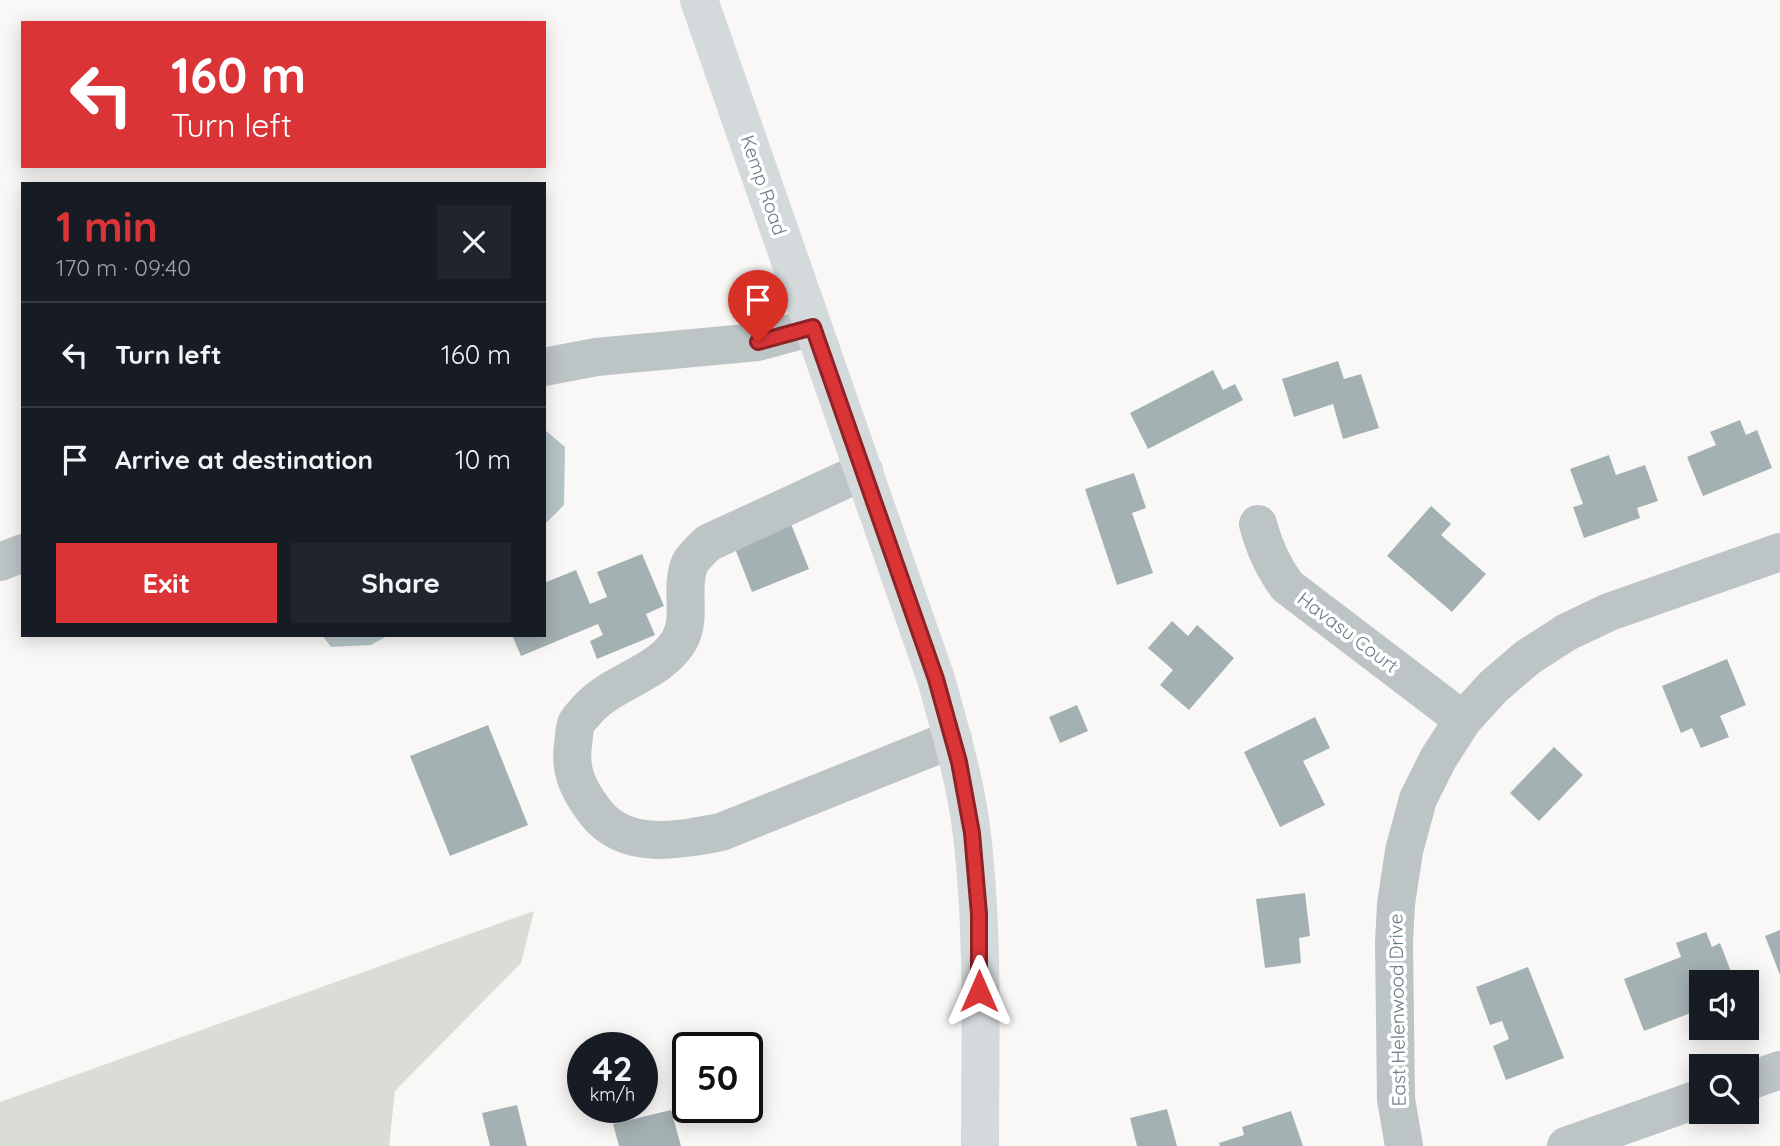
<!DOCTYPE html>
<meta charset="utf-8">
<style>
body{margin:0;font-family:Quicksand,sans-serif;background:#20242c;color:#f1f3f6;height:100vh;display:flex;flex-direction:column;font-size:26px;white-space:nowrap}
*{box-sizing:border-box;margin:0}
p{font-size:23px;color:#9ea1a6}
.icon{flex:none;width:38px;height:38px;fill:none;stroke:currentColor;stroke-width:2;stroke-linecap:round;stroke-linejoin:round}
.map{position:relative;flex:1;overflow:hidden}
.details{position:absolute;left:21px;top:182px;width:525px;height:455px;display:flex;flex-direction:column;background:#171b24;border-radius:0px;box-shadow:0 4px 18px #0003}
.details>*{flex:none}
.guide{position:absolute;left:21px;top:21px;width:525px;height:147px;border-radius:0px;box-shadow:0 4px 18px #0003;background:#da3437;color:#fff;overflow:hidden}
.buttons{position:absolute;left:1689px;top:970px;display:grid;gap:14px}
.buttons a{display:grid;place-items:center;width:70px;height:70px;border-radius:0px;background:#171b24;box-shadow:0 4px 18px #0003;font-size:35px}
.speed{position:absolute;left:567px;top:1032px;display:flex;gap:14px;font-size:35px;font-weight:700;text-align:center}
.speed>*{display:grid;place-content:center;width:91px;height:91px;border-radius:50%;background:#171b24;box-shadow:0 4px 18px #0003;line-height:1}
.speed small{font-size:18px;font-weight:400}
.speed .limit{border:4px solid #111;border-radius:10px;background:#fff;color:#111}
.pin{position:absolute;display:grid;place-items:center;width:60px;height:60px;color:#fff;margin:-72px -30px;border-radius:50% 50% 50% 0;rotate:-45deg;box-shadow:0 0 7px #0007}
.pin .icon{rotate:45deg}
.me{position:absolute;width:77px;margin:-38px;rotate:0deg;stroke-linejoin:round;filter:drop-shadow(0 0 5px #0008)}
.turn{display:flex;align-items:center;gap:24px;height:147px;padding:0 35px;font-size:32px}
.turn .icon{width:91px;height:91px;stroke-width:2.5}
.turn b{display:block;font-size:49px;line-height:60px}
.round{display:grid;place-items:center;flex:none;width:74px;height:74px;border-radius:0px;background:#20242c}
.head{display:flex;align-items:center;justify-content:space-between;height:119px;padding:0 35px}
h1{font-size:42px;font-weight:800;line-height:52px;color:#da3437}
.action{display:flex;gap:14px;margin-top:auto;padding:14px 35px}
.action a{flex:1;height:80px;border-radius:0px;background:#da3437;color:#fff;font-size:28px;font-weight:800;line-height:80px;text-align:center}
.action a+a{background:#20242c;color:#f1f3f6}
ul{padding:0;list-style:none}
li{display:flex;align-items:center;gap:21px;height:105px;padding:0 35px;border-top:2px solid #363941}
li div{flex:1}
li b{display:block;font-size:26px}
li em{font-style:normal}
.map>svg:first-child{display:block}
</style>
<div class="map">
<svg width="1780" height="1146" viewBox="0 0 1780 1146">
<rect width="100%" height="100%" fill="#f9f8f6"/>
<path fill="#daddd6" d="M534,911L521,963L395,1091L389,1146H0V1102Z"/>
<g fill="#b5c5c6">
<path d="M544,429L565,447L564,505L544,525Z"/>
<path d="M322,635H389L371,645L331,647Z"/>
</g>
<g fill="#a4b1b3">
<path d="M1338,361L1344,379L1361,374L1379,428L1343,439L1333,404L1294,417L1282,379Z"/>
<path d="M1213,370L1223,390L1235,384L1243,400L1148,449L1130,413Z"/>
<path d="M1740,420L1746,435L1757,430L1772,468L1703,496L1687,457L1716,445L1710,432Z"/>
<path d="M1609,455L1616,475L1645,465L1658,501L1637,508L1640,518L1584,538L1573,507L1583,504L1570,469Z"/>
<path d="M1134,473L1146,508L1132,513L1153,573L1117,585L1085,489Z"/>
<path d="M1431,506L1451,524L1441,535L1486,574L1452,612L1387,556Z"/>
<path d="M791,524L809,569L752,592L734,546Z"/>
<path d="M642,554L664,606L646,614L655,635L597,659L590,641L603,635L598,624L521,656L512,635H544V583L576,570L590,604L607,597L597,572Z"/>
<path d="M1172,621L1188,636L1197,625L1234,658L1189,710L1160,685L1173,670L1148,648Z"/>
<path d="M1727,659L1746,705L1720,716L1729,737L1701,748L1692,728L1681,733L1662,686Z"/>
<path d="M1077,705L1088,731L1060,743L1049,717Z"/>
<path d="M1315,717L1330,748L1303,761L1325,805L1280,827L1244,752Z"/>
<path d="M488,725L528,825L450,856L410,756Z"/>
<path d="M1554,747L1583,775L1539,821L1510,793Z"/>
<path d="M1305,893L1310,936L1299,938L1301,963L1265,968L1256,899Z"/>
<path d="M1780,930V975L1765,936Z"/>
<path d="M1706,932L1712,947L1720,943L1735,982H1701V1009L1644,1031L1624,979L1681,957L1676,943Z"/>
<path d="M1528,967L1564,1058L1506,1080L1493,1046L1509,1039L1502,1021L1490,1025L1476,987Z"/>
<path d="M517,1105L527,1146H490L482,1113Z"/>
<path d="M1167,1109L1177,1146H1137L1130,1118Z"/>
<path d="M671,1110L681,1146H619L613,1124Z"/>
<path d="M1291,1111L1303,1146H1220L1219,1143L1244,1135L1242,1127Z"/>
</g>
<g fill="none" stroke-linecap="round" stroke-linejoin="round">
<g stroke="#bdc4c6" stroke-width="38">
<path d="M544,367L596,357L758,342L813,327"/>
<path d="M864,471L708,543C702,549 694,556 690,563C679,588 693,617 679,641C659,674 612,681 586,711C583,715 578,719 576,724C574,730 574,739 573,745C569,773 580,792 596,813C626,851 679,840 721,832L953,739"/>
<path d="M1258,524C1264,547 1273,567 1287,586L1463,720"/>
<path d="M0,562L23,553"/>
<path d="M1746,1082L1780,1070"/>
<path d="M1404,1146L1396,1099L1394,943L1396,904L1404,851L1418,799L1438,759L1463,720L1493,687L1528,657L1567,632L1609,612L1780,552"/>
<path d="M1566,1146L1701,1098"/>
</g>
<path stroke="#d4d9dc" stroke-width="38" d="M699,0L936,679C950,730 966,782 972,835C984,938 980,1043 980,1146"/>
</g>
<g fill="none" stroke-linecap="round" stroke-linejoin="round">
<g stroke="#8e2224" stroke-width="18">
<path id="route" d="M758,342L813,327L936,679L959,762L972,833L979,914V991"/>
</g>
<use href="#route" stroke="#da3437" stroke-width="12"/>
</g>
<g text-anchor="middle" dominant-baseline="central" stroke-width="7" stroke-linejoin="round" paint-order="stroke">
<g font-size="19" fill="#657a80" stroke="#fff">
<text transform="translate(764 185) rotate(71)">Kemp Road</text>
<text transform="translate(1348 632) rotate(37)">Havasu Court</text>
<text transform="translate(1397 1010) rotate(-91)">East Helenwood Drive</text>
</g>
</g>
</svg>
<div class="buttons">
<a><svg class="icon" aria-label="sound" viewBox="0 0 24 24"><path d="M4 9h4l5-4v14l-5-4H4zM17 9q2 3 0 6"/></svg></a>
<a><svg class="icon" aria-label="search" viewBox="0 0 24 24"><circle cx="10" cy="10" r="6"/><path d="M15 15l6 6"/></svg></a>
</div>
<div class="speed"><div>42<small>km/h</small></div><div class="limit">50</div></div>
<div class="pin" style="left:758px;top:342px;background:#d93025"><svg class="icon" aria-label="arrive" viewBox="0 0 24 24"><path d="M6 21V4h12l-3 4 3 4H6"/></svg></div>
<svg class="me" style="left:979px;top:991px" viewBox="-20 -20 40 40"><path d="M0-17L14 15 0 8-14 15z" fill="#da3437" stroke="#fff" stroke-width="4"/></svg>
<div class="guide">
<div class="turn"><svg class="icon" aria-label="left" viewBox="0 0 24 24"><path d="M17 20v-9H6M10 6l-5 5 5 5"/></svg><div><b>160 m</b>Turn left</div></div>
</div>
<section class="details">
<div class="head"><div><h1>1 min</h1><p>170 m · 09:40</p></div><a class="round"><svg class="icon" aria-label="close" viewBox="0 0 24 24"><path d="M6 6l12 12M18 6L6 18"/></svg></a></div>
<ul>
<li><svg class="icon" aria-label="left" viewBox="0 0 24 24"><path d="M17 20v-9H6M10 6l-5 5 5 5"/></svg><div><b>Turn left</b></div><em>160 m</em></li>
<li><svg class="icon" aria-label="arrive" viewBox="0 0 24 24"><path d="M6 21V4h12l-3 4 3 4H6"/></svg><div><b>Arrive at destination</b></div><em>10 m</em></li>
</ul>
<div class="action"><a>Exit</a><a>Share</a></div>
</section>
</div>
